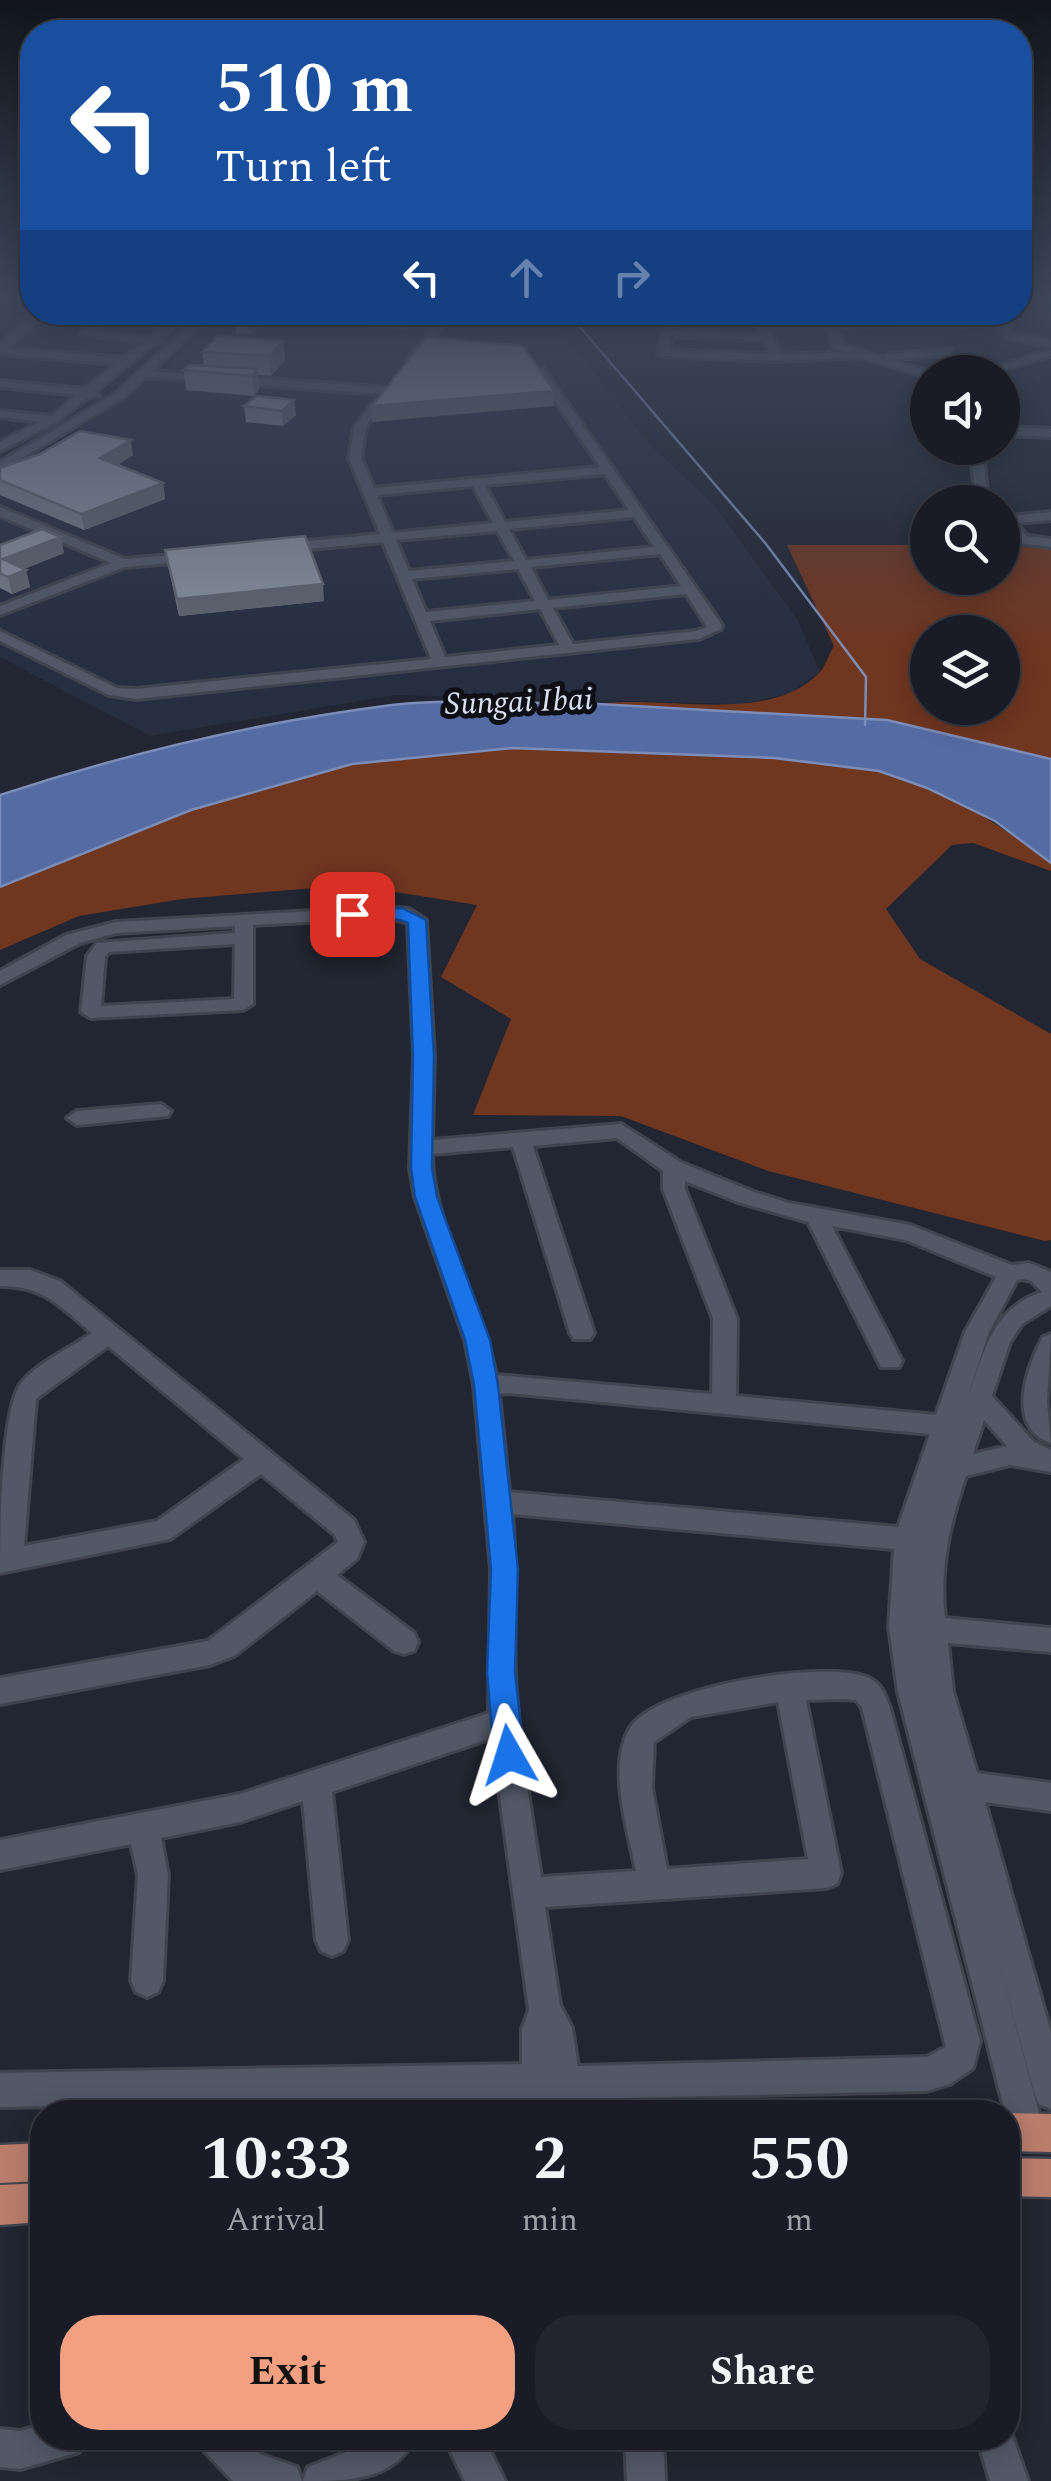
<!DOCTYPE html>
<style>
body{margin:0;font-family:Spectral,serif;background:#22252e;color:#f1f3f6;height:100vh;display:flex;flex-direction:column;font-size:38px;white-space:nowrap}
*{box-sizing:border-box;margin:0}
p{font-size:32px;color:#9fa1a7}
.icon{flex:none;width:55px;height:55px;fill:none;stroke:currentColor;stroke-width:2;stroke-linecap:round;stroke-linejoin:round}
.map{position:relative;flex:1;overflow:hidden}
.sheet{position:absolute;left:30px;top:2100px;width:990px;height:350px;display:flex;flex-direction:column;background:#191c26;border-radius:40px;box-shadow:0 5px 25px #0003,0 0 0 2px #373a43}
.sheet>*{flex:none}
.guide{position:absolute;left:20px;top:20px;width:1012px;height:305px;border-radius:40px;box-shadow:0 5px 25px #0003,0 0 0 2px #373a43;background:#1a4fa0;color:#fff;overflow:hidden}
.controls{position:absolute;left:910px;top:355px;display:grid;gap:20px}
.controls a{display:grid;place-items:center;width:110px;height:110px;border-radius:50%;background:#191c26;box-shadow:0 5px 25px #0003,0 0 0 2px #373a43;font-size:50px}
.pin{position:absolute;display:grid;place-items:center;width:85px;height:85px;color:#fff;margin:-42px;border-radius:20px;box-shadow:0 5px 15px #0006}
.me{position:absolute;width:110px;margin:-55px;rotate:354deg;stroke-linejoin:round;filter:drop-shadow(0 0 8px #0008)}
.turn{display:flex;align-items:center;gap:35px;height:210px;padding:0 30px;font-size:45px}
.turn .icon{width:130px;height:130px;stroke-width:2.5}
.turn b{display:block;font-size:70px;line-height:85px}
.lanes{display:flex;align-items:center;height:95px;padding:0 30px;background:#0003;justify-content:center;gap:50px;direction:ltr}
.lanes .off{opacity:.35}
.eta{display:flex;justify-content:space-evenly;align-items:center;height:170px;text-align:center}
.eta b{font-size:60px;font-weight:700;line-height:70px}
.cta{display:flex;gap:20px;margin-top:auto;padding:20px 30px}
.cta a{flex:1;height:115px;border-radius:40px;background:#f2a081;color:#111;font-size:40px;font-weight:700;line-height:115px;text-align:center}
.cta a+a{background:#22252e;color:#f1f3f6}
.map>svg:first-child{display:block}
</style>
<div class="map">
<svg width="1051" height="2481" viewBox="0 0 1051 2481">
<rect width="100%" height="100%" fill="#212632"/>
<path fill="#272e3f" d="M221,313H548L649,444L715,506L798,621L820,672L789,694L739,704L396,695L150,736L0,657V476L66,439L164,370Z"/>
<g fill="#6f3620" fill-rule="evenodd">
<path d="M787,545H927L928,578H1002L1003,545L1051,546V759L887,720L598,704C663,694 768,726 819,673C825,667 829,654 834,646ZM928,632H1002V708H928Z"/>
<path d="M512,748C630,751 762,747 877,771C942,784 999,825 1051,863V871L973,843L952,845L886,909L920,959L1051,1034V1240L1045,1241L768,1171L621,1116L473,1115L511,1019L441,977L477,905L351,885L182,899L79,916L0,950V887L191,810L352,764Z"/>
</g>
<path fill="#556ba4" stroke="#7c8db7" stroke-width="2.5" d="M598,704L887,720L1051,759V863L995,821L927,788L879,771L774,758L512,748L352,764L191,810L0,887V795C128,753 258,722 392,705C454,698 535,704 598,704Z"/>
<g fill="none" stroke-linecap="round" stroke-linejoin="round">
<path stroke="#7c8db7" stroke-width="2.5" d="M572,312L580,327L766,544L866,677L865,725"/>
<g stroke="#40444e" stroke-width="6">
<g id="minor">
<path d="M1027,300H1037L1035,308L1020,311V305H1026Z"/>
<path d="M35,312H47L8,348L123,358L143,343L79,334L99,312H110L92,332L150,337L181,312H193L162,338L164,343L155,344L96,391L99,396L89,397L57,422L0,451V442L40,422L0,417V411L51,416L77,395L0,387V381L84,389L116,364L0,354V344Z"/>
<path d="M204,312H215L152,371L393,388L366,427L361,458L374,488L600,467L534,370L543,368L722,625L721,629L699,639L136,699L109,695L0,641V631L117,688L136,689L431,659L383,542L278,552L271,548L278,544L380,534L349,458L354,427L380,394L146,377L123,398L0,471V462L115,394ZM605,474L629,510L505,522L485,485ZM473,486L493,523L393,533L377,495ZM634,517L654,547L526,560L509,529ZM497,531L514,561L409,571L396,540ZM660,554L681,586L548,600L531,567ZM518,569L535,601L426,612L412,579ZM686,594L707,627L696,631L573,644L553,608ZM540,609L559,645L445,657L430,621Z"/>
<path d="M247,312H294L434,324L444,312H455L411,363L406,360L430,330Z"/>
<path d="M987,312H998L1014,334L1051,341V347L1006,338L997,325L838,329L844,345L884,358L889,354L953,349L949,354L891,360L931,372H928V378L860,357L777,361L663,356L658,353L663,333L668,330L761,335L760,328L770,324L992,319ZM827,329L835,349L845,352L781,355L770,331ZM672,336L764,341L770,354L669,350Z"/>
<path d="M629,314L747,317L752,320L747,323L625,319Z"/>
<path d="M1050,350L1051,356L995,372L983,371Z"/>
<path d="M1002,427L1051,429V437L1002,435Z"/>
<path d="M970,448H982L987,490L998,502H985L975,491Z"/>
<path d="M0,507L125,559L196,553L203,557L196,561L125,567L0,615V606L111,563L0,516Z"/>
<path d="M1002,510L1010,516L1051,512V520L1016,523L1027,536L1051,539V547L1018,543L1002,523Z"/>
<path d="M387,907L409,909L426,920L434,1056L432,1140L621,1124L682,1163L754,1192L789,1203L910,1225L1012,1265L1029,1263L1051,1272V1306L1022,1324L1010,1342L992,1396L1034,1442L1051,1450V1472L1010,1465L966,1476C950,1523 939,1568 945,1618L1051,1628V1652L948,1643L953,1691L977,1773L1051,1783V1811L985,1802L1051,2033V2109L1039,2104L1034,2092L997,1956L1044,2132L1039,2144L1027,2149L1015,2144L1010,2132L898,1692L889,1627L894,1549L512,1514C517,1569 513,1622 515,1677C519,1744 531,1810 541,1877L636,1871C628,1829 607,1767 630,1728C655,1686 828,1659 869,1678C882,1684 885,1695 890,1708L980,2041L973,2068L950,2084L927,2091L582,2099L584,2112H523V2098L0,2107V2073L522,2064V2029L529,2010L492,1738L332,1792L348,1940L343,1951L332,1956L321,1951L316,1940L303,1801L240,1822L161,1838L168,1875L163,1981L158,1992L147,1997L136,1992L131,1981L138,1875L131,1844L0,1870V1840L240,1794L489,1713L491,1569L474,1385L465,1340L415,1197L410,1168L414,1056L408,923L387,917L253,925V1004L243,1010L91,1018L81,1012L87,956L97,943L235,933V926L116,933L80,943L0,985V971L66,935L116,922ZM235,944L234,999L101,1006L105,957L109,952ZM617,1138L663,1171V1189L713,1319L712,1394L496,1375C482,1307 431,1219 432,1154L513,1147L570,1333L574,1339H590L594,1333L533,1146ZM685,1181L738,1202L808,1222L881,1367H899L902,1361L832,1226L906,1240L996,1277L965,1332L936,1415L736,1396L737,1319L685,1189ZM1023,1279L1031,1281L1042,1292C991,1308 984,1355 967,1398L989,1332L1017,1280ZM509,1393L930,1434L898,1527L509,1492L499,1394ZM984,1420L1007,1446L973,1454ZM846,1699L856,1700L862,1708L946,2047L927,2057L578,2066L572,2028L560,2005L545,1907L826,1888L837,1884L841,1873L806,1700ZM778,1702L808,1859L667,1869L652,1788L654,1742L691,1717Z"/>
<path d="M161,1104L171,1111L168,1116L77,1125L67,1118L77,1111Z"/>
<path d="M0,1270H30L60,1281L354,1520L364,1542L357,1559L337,1575L414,1633L418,1642L414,1651L404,1654L394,1651L317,1591L234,1656L210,1665L0,1704V1678L208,1641L338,1542L335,1535L261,1474L170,1539L0,1573C0,1536 1,1406 22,1382C39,1362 70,1348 92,1333C59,1306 45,1286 0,1286ZM108,1346L244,1459L157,1521L24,1546L36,1399Z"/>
<path d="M1051,1334L1047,1402L1051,1443C1005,1428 1027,1367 1043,1337Z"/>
<path d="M1008,2424L1028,2481H990L977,2438H1008Z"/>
<path d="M42,2425V2438H84L79,2452L20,2469L0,2467V2429L20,2431Z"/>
<path d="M200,2438H245L260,2454L297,2467L302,2481H233L205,2452Z"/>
<path d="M366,2438H415C394,2481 348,2481 303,2481L308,2467L347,2452Z"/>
<path d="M444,2438H484L505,2481H465Z"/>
<path d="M625,2438H663L665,2481H627Z"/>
</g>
</g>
<g stroke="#40444e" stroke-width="5">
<g id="major">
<path d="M1008,2113L1051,2114V2152L1008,2151Z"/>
<path d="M42,2143V2181L0,2183V2145Z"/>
<path d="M1008,2158L1051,2159V2197L1008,2196Z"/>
<path d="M42,2183V2222L0,2225V2185Z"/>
</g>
</g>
<use href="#minor" fill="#525866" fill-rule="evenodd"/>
<use href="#major" fill="#b97d6b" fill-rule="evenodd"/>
</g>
<g fill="#757b87">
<path d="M241,312H268V318L251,334L236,333L234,319Z"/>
<path d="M283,341L285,360L271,376L258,375L259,389L254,396L186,390L184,370L204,366L202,352Z"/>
<path d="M257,396L296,415L283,426L246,422L244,406Z"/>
<path d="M133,455L117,465L163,483L165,499L84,530L0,495V468Z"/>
<path d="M0,545L64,553L24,569L26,570L30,587L12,594L0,588Z"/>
<path d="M165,550L324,601L179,616Z"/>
</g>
<g fill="#5f646e">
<path d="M257,312H268V318L251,334L250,320Z"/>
<path d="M283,341L285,360L271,376L269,356Z"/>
<path d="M257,369L259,389L254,396L252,376Z"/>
<path d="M554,391V406L372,422V406Z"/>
<path d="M294,400L296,415L283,426L282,411Z"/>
<path d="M131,440L133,455L103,474L100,458Z"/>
<path d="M163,483L165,499L84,530L81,514Z"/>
<path d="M61,537L64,553L6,576L3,559Z"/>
<path d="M26,570L30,587L12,594L8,577Z"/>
<path d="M323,584L324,601L179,616L177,599Z"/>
</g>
<g fill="#888f9d" stroke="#5f646e" stroke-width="2.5">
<path d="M241,312H257L250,320L234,319Z"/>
<path d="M217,336L283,341L269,356L202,352Z"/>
<path d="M427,337L523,346L554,391L372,406Z"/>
<path d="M189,365L257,369L252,376L184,370Z"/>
<path d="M257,396L294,400L282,411L244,406Z"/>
<path d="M80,431L131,440L100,458L163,483L81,514L0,480V468L40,454Z"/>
<path d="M42,529L61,537L3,559L26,570L8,577L0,573V545Z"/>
<path d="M305,536L323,584L177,599L165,550Z"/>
</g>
<linearGradient id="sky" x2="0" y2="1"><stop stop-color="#12151c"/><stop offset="0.46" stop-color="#3d475a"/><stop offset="1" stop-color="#3d475a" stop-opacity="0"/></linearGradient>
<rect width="1051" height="648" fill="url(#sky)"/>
<path fill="#1a73e8" stroke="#114b97" stroke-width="2.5" d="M402,908L426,920L434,1056L432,1168L437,1197L490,1340L498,1385L518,1569L515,1672L524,1755L519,1765L509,1769L498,1765L494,1755L487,1672L491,1569L474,1385L465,1340L415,1197L411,1168L413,1056L408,923C388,913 360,927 342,914L352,909Z"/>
<g text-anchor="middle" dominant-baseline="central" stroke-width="10" stroke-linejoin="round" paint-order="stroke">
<g font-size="32" font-style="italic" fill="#d9e0f2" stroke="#0d0f14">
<text transform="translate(519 702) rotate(-2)">Sungai Ibai</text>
</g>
</g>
</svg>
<div class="controls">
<a><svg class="icon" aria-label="sound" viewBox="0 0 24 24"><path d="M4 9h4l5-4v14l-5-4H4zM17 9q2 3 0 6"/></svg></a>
<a><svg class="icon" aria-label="search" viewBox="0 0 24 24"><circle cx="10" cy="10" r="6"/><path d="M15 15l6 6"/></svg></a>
<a><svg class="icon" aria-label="layers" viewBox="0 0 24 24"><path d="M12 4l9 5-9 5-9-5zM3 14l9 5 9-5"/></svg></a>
</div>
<div class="pin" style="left:352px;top:914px;background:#d93025"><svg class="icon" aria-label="arrive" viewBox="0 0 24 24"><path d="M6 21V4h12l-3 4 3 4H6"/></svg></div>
<svg class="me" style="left:509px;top:1755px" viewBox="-20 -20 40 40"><path d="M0-17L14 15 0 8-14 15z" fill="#1a73e8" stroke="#fff" stroke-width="4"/></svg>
<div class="guide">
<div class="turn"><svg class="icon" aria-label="left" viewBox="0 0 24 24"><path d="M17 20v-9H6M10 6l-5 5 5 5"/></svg><div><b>510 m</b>Turn left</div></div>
<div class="lanes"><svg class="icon" aria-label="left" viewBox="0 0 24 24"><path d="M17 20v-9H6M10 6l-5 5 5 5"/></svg><svg class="icon off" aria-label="ahead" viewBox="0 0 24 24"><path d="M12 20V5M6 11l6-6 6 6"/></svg><svg class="icon off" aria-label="right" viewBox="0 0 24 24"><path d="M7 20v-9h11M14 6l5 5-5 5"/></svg></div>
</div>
<section class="sheet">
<div class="eta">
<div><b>10:33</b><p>Arrival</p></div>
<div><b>2</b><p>min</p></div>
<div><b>550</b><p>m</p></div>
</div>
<div class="cta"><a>Exit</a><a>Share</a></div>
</section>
</div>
